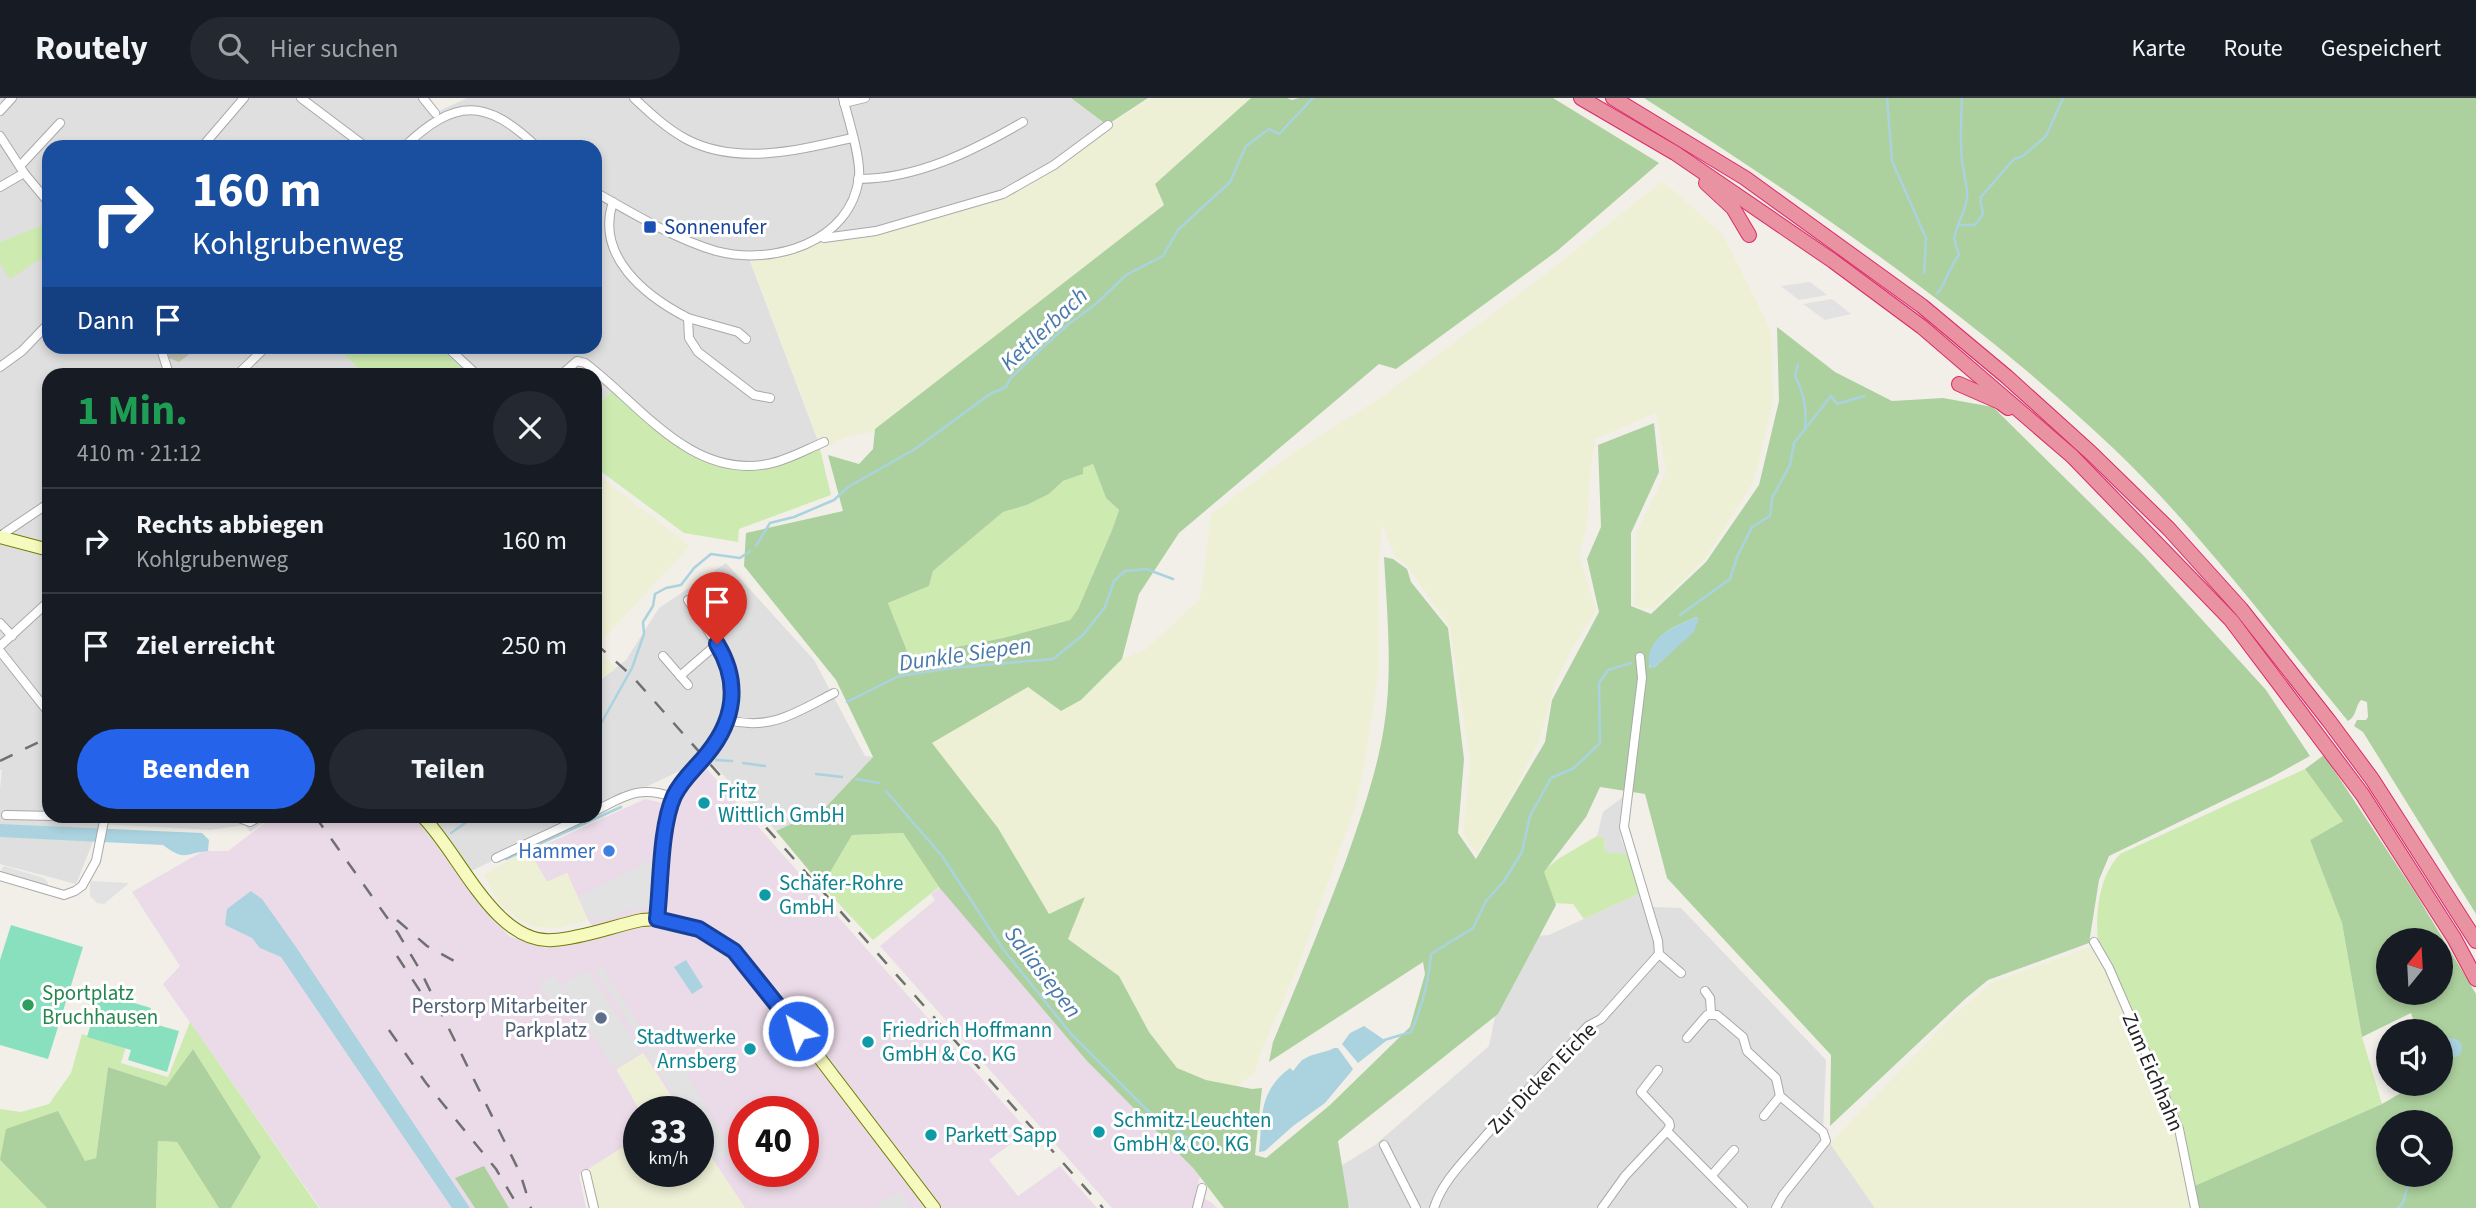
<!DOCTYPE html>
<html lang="de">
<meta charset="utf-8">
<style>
body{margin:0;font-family:"Source Sans 3",sans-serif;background:#242831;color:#f1f3f6;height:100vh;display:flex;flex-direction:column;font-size:26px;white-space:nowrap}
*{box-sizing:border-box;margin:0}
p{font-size:23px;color:#9ea1a6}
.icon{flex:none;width:38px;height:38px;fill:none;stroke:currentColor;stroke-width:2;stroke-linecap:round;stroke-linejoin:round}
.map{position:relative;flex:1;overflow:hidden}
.panel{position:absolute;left:42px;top:270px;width:560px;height:455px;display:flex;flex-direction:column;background:#171b24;border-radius:21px;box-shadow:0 4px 10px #0003}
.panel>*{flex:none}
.hud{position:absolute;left:42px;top:42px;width:560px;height:214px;border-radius:21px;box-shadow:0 4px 10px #0003;background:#1a4fa0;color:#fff;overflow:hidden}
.needle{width:46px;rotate:18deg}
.tools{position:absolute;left:2376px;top:830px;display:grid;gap:14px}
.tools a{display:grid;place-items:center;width:77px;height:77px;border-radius:50%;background:#171b24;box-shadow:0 4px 10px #0003;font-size:35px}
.speed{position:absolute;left:623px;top:998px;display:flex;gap:14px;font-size:35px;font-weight:700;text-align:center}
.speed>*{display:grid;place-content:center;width:91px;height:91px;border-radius:50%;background:#171b24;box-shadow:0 4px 10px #0003;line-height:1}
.speed small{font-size:18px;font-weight:400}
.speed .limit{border:10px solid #d22;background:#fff;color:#111}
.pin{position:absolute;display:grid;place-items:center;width:60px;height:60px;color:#fff;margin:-72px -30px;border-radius:50% 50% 50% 0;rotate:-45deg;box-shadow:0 0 7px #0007}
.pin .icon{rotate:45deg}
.me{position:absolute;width:77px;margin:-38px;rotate:323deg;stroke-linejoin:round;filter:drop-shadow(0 0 5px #0008)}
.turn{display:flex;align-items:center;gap:24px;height:147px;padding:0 35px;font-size:32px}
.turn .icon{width:91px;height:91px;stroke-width:2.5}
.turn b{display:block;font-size:49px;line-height:60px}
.then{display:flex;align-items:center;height:66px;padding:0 35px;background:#0003;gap:14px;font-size:26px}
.round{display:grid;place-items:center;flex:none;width:74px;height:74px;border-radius:37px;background:#242831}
.head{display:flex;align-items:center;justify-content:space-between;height:119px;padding:0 35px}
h1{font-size:42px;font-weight:700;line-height:52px;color:#1e9e55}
.cta{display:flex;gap:14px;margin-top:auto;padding:14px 35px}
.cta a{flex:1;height:80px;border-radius:42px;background:#2563eb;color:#fff;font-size:28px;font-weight:700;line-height:80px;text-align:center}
.cta a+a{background:#242831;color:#f1f3f6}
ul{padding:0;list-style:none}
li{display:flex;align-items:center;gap:21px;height:105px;padding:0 35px;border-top:2px solid #363941}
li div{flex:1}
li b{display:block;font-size:26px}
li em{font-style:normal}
header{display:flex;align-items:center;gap:42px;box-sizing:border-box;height:98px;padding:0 35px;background:#171b24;border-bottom:2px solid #363941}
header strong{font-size:33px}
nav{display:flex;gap:38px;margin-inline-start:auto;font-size:24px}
.search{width:490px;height:63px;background:#242831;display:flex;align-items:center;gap:18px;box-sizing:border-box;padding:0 24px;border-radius:38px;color:#9ea1a6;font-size:26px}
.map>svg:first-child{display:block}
</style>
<header>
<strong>Routely</strong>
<div class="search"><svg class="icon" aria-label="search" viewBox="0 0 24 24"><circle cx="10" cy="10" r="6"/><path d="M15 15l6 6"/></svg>Hier suchen</div>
<nav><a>Karte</a><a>Route</a><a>Gespeichert</a></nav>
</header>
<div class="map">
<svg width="2476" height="1110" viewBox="0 0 2476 1110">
<rect width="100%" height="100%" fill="#f2efe9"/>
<g fill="#e0dfdf">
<path d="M0,0H425L437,14L467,0H1071L1107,27L1004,97L826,142L787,157L750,163L818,343L777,362L747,366L708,358L682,344L615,290L595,310V276H476L446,249L595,248V49H49V248L336,249L364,276H49V718H274L250,734L245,727L210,732L100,726L76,786L0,766V691L2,672H0Z"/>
<path d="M726,465L814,562L865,658L873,659L824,711L776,733L707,660L595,713V586L626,562L659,510Z"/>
<path d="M1623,699L1619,727L1621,741L1627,756L1605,755L1604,739L1597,738L1603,714Z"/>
<path d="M411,718H585L463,777Z"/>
<path d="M1640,795L1647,812L1653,809L1681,810L1826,962L1823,1034L1875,1110H1350L1334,1072L1375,1047L1489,948L1511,840L1549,837Z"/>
</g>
<g fill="#ebdbe8" fill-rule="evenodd">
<path d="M707,671L1028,1033L989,1062L1018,1098L1060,1068L1097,1110H745L698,1039V1013H681L643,955L617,972L640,1013L639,1039L579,1077L586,1110H320L163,886L180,868L132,794L203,753H228L274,718H411L463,777L483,808L509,838L545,850L571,846L599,839L588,822L567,775L547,784L529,754L645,701L676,708L690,686ZM744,1013H803V1073H744Z"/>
<path d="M948,783L1087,963L1194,1071L1200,1079L1195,1096L1211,1104L1217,1110H1112L880,848L935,802L931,796Z"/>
</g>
<path fill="#c7c7b4" d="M166,249V248L199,249L179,264L169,260Z"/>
<g fill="#eef0d5">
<path d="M1151,0H1251L1155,86L1164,107L872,334L845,339L830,348L824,340L817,339L750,163L787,157L811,149L826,142L1004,97Z"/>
<path d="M1661,84L1672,91L1723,137L1771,233L1773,304L1754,383L1705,461L1653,511L1634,508L1636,435L1666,374L1656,315L1595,341L1590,376L1587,429L1579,456L1596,512L1571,552L1554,588L1539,643L1507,707L1477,756L1463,736L1470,664L1450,529L1407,468L1395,459L1382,426L1379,462V570L1367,653L1356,706L1300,863L1259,959L1255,975L1236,988L1206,982L1177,970L1149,934L1119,878L1068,840L1084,800L1049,817L998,730L931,645L1028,589L1061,613L1081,602L1122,561L1145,552L1200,501L1211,416L1293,355L1380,300L1543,178Z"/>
<path d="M595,375L690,448L602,542L595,538Z"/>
<path d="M595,550L616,570L595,586Z"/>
<path d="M528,751L547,784L567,775L588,822L560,830L535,829L519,822L498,804L484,777Z"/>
<path d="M2093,848L2101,857L2176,1032L2192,1110H1875L1831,1047L1832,1043L1951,920L1985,890L1996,883Z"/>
<path d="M643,955L681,1013H640L617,971Z"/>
<path d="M639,1039V1073H698V1039L745,1110H598L589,1071Z"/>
</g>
<g fill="#cdebb0">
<path d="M44,127L49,135V155L10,181L0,166V144Z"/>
<path d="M336,249H439L468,276H364Z"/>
<path d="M615,290L682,344L708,358L733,365L777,362L818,343L831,397L739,431L738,444L684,435L595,369V310Z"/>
<path d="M1093,366L1106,400L1119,412L1112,432L1078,511L1070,522L1003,540L909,558L888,505L929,488L933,473L1003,414L1027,407L1049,396L1063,383L1083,376V370Z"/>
<path d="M2305,671L2343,723L2310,742L2342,825L2362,939L2382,1006L2192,1089L2182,1030L2098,844C2095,815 2099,778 2120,756Z"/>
<path d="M903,735L939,789L873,842L822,788L852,737Z"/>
<path d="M1597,738L1604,739L1605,754L1627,756L1640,795L1584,821L1573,806L1551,805L1540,776L1558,761Z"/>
<path d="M190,924L319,1110H231L261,1059L193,951L166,988L108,969L96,1060L85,1064L0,1062L47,1110H0V1011L21,1014L49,1006L71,975L82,936L126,949L121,965L168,979Z"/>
<path d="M158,1043L177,1044L219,1110H156Z"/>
</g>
<g fill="#add19e" fill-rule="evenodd">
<path d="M1071,0H1148L1107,27Z"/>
<path d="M1251,0H1287L1292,2L1299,0H1553L1659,65L1557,153L1396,271L1379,266L1179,435L1139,496L1122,561L1081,602L1061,613L1028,589L932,645L998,730L1049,816L1085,799L1068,841L1119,878L1149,934L1177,970L1206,982L1252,991L1262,990L1255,1057L1266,1060L1330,1007L1410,929L1425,876L1423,864L1269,964L1273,944C1298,884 1323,823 1346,762C1361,719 1377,674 1384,629C1393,574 1387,515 1384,459L1393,461L1407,471L1411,484L1448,530L1464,661L1458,735L1476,761L1545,644L1552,602L1599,514L1587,461L1601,429L1598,347L1654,325L1659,374L1631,435V508L1651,516L1706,464L1759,387L1779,303L1777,229L1835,274L1892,303L1943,300L1993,309L2144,458L2266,592L2310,658L2272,679L2109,758L2099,782L2089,845L1988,882L1965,901L1830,1028L1831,957L1667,780L1645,696L1600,689L1586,719L1544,774L1556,807L1498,916L1338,1043L1349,1110H1224L1194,1071L1087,963L939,789L903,735L852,737L822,788L776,733L824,711L873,659L836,582L744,468L746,435L843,413L828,357L859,366L873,351L875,331L1164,107L1155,86ZM1093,366L1106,400L1119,412L1112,432L1078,511L1070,522L1003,540L909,558L888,505L929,488L933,473L1003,414L1027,407L1049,396L1063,383L1083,376V370ZM1696,519L1698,520L1687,539L1655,569H1649C1650,536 1670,531 1696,519Z"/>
<path d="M1644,0H2476V816L2363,634L2354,628L2357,622H2366L2368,619L2367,604L2361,602C2355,608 2357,618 2348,623C2272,531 2200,433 2113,350C1971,215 1808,105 1644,0Z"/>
<path d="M2324,657L2416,796L2476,896V1110H2197L2192,1089L2382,1006L2418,985H2441V952L2445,958L2443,941L2441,947V933H2417L2411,915L2362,939L2342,825L2310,742L2343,723L2305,671ZM2389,842H2441V894H2389ZM2389,1024H2441V1076H2389Z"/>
<path d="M193,951L261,1059L231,1110H219L177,1044L158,1043L156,1110H47L0,1062L6,1031L58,1013L85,1063L96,1060L108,969L166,988Z"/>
<path d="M484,1068L509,1110H475L455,1080Z"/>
</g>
<g fill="#88e0be">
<path d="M11,827L83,849L48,961L0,947V862Z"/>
<path d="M100,895L151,910L147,924L179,933L167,974L128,962L131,952L87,939Z"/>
</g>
<g fill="#e2e2e2">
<path d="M1810,184L1827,197L1799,202L1781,188Z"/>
<path d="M1832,201L1851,216L1825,222L1803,206Z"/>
<path d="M658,759L656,787L651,800L653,805L635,814L632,810L599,824L596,819L591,822L579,798Z"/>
<path d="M4,768L44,780L48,785L47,790L0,774Z"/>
<path d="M90,783L129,785L104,806L97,805L90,798Z"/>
<path d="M601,867L669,974L681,968L733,1054L715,1063L698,1036V1013H684L595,871Z"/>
<path d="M588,872L641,954L614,971L562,886Z"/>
<path d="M554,877L565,895L550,903L539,887Z"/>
<path d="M899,1094L911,1110H872H873Z"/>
</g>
<g fill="#aad3df">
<path d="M1696,519L1699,520L1694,534L1655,569L1650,571C1642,541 1673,529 1696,519Z"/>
<path d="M0,726L202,735L209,742L208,753C184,755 186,764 163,747L0,739Z"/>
<path d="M251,793L262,801L296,849L470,1110H452L281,859L260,850L252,840L225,827L227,811Z"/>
<path d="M686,862L703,889L692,896L674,869Z"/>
<path d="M1364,928L1386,943L1358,965L1342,946L1350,935Z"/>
<circle cx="2452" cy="950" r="10"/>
<path d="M1334,950H1338L1353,971L1350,975L1325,1005L1293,1028L1265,1053L1259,1054C1263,1017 1258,994 1290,970L1293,973C1297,969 1300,962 1306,960C1314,955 1325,955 1334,950Z"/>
</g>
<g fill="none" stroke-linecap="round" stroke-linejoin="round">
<g stroke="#aad3df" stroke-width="2.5">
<path d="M1887,0L1892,63L1926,140L1924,175"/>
<path d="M1958,127C1973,93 1966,95 1962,62C1960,42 1961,20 1962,0"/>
<path d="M1937,196C1947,183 1949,169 1959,157L1954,140L1958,127H1975L1983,116L1980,100L2014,61L2023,58L2046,38L2063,0"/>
<path d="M1798,267L1795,278C1804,296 1807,310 1805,331"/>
<path d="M756,448L770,425L794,419L834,402L848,389L915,351L990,296L1006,289L1010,281L1041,251L1070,225L1097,205L1126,177L1163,158L1178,132L1230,84L1246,48L1269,31L1279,36L1313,0"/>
<path d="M1680,517L1730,481L1737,459L1752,429L1770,418L1772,400L1790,367L1794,345L1831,298L1837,306L1864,298"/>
<path d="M847,604L899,578L952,570L1053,561L1083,537L1105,509L1114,483L1125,473L1146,471L1173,481"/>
<path d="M595,632L599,629L632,570L644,536L643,524L653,508L655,496L666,490L681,487L694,470L711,456L740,460L750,453"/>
<path d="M716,662L732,663"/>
<path d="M743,665L765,668"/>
<path d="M816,676L842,679"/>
<path d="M856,681L879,685"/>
<path d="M886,693L942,758L1003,851L1071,936L1146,1011L1200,1049"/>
<path d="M451,735L475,718"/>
<path d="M506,761L621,709"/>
<path d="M1381,943L1411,934C1422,909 1429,884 1431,856L1473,830L1486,803L1504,783L1522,754L1530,718L1551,680L1574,670L1600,645L1599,585L1608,572L1631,565"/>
<path d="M2414,1024L2422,1017"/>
<path d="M2398,1110L2403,1105L2408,1087L2402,1076"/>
</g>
<g stroke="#a9a9a9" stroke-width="10">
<g id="street">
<path d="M301,0L366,49"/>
<path d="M423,0L435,15"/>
<path d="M634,0C650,15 666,30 686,41C737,68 799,52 852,40"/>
<path d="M844,5L865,0"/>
<path d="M0,13L12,0"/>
<path d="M0,38L24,75L49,105"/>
<path d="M202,49L244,0"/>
<path d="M404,49C455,0 486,0 537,49"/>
<path d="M20,68L60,25"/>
<path d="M858,81C917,81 973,53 1023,24"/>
<path d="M0,89L24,75"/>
<path d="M595,94C630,114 677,142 716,153C772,168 851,145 859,79C861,60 848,20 843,0"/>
<path d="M613,104C595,158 645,198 688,220L689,240L698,254L754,297L770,300"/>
<path d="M824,140L876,133L1003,96L1054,67L1108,27"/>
<path d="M688,220L738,234L746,241"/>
<path d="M160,248L169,276"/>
<path d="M446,248L476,276"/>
<path d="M0,269L22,253L49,225"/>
<path d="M238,276L267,248"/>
<path d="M562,276L577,263L585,265C640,306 690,381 768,366C788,362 805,352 824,344"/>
<path d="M0,438L49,405"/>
<path d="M0,525L12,538"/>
<path d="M0,548L49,503"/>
<path d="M0,553L49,615"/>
<path d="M663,558L688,587"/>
<path d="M680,578L717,546"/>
<path d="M728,622C771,633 797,614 834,595"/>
<path d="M595,713C625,698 639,687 673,699"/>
<path d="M6,717L104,719"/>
<path d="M234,718L250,724L261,718"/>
<path d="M496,760L586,718"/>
<path d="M0,778L64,797L75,793L82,788L96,763L105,718"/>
<path d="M657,821C661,788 661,728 673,699C682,680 698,668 710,652C754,593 723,555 688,502"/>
<path d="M2094,844L2109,870L2179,1031L2195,1110"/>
<path d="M1659,856L1681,875"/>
<path d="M1705,893L1710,900L1711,915"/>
<path d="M1687,940L1707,917H1717L1743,939L1747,953L1776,980L1780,998L1823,1034L1826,1043L1783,1097L1776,1110"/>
<path d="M1658,972L1641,994L1669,1024L1670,1028L1667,1033"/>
<path d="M1764,1018L1780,998"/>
<path d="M1384,1047L1416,1110"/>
<path d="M586,1076L594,1110"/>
<path d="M1712,1077L1734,1052"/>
<path d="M1197,1110L1202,1090"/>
<path d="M1434,1110C1442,1084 1463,1064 1480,1044C1515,1004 1552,967 1588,928L1601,921L1659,856L1658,843L1624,729L1642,580L1640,559"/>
<path d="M1602,1110L1625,1078L1667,1033L1743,1110"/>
</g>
</g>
<g stroke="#707d05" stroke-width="14">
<g id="secondary">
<path d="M0,439L49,452"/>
<path d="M422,718C459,754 495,847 553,842C583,840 613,828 642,822L657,821L699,831L734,853L786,916L934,1110"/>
</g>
</g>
<g stroke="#dc2a67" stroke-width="16">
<g id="highway">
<path d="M1581,0L1675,55L1833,163L1922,229L2072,358L2231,522L2362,696L2454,840L2476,881"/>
<path d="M1613,0L1745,80L1922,208L2007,279L2091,355L2169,431L2241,511L2329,623L2372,681L2476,843"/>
<path d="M1706,85L1733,110L1749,137"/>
<path d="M1959,286L2000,304L2008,310"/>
</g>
</g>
<use href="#street" stroke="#fff" stroke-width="8"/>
<use href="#secondary" stroke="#f7fabf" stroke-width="12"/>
<use href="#highway" stroke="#e892a2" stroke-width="14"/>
<g stroke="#707070" stroke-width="2.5" stroke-dasharray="14 14" stroke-linecap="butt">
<path d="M595,545L632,578L1103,1110"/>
<path d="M0,663L49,639"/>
<path d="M315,718L398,835L420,872L520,1075L531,1110"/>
<path d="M397,822L427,848L465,869"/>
<path d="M397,858L424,899"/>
<path d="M389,932L426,985L496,1071L519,1110"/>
</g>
</g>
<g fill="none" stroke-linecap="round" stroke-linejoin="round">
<g stroke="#184099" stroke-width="18">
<path id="route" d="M717,546C740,584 735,622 707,656C696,670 682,681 674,698C660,729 661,787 657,821L699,831L734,853L798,933"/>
</g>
<use href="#route" stroke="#2563eb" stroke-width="12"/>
</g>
<rect fill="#1a4fb4" stroke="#fff" stroke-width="2.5" x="643" y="122" width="14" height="14" rx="3.5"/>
<g fill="#0f9aa8" stroke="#fff" stroke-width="2.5">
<circle cx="704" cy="705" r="7"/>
<circle cx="765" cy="797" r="7"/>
<circle cx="868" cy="944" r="7"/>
<circle cx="750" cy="951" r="7"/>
<circle cx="1099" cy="1034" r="7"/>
<circle cx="931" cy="1037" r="7"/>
</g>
<circle fill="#3f7fe0" stroke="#fff" stroke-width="2.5" cx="609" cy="753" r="7"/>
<circle fill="#2e9e5b" stroke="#fff" stroke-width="2.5" cx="28" cy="907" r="7"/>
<circle fill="#5c6f8a" stroke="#fff" stroke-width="2.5" cx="601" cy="920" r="7"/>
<g text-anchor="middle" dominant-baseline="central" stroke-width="6" stroke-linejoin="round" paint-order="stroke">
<g font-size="21" fill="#164399" stroke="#fff" text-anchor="start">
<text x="664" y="129">Sonnenufer</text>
</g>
<g font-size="21" fill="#0d838f" stroke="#fff" text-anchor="start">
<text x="718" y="693">Fritz<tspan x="718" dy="24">Wittlich GmbH</tspan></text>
<text x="779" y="785">Schäfer-Rohre<tspan x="779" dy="24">GmbH</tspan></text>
<text x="882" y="932">Friedrich Hoffmann<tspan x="882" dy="24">GmbH &amp; Co. KG</tspan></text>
<text x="736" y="939" text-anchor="end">Stadtwerke<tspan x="736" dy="24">Arnsberg</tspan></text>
<text x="1113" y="1022">Schmitz-Leuchten<tspan x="1113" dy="24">GmbH &amp; CO. KG</tspan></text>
<text x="945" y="1037">Parkett Sapp</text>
</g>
<g font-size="21" fill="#366cbe" stroke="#fff" text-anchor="end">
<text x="595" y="753">Hammer</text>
</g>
<g font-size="21" fill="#27864d" stroke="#fff" text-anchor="start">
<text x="42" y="895">Sportplatz<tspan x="42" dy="24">Bruchhausen</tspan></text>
</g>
<g font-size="21" fill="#4e5e75" stroke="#fff" text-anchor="end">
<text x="587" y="908">Perstorp Mitarbeiter<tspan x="587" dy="24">Parkplatz</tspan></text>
</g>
<g font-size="21" fill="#222" stroke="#fff">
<text transform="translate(2153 974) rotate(67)">Zum Eichhahn</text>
<text transform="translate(1542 980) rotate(-46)">Zur Dicken Eiche</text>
</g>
<g font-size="23" font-style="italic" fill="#4a7aab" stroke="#fff">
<text transform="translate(1044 231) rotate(-43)">Kettlerbach</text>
<text transform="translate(965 556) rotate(-8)">Dunkle Siepen</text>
<text transform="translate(1043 874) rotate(52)">Saliasiepen</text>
</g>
</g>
</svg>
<div class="tools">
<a><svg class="needle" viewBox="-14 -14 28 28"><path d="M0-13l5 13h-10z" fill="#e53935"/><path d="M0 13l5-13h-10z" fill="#9ea1a6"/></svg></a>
<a><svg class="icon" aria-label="sound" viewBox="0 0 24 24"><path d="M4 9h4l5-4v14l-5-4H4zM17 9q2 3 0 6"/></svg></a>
<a><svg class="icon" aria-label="search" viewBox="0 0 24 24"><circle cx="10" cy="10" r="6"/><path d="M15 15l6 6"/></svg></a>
</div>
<div class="speed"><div>33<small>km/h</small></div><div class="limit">40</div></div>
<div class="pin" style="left:717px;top:546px;background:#d93025"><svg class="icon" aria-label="arrive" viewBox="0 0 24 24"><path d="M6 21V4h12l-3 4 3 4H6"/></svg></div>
<svg class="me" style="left:798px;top:933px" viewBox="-20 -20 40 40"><circle r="17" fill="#2563eb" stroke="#fff" stroke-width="3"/><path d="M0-11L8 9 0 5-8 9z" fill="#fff"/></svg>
<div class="hud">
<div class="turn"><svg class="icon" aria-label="right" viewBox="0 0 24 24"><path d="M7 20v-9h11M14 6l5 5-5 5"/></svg><div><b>160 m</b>Kohlgrubenweg</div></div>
<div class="then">Dann<svg class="icon" aria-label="arrive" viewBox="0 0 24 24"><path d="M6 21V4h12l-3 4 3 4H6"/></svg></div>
</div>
<section class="panel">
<div class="head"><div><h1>1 Min.</h1><p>410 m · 21:12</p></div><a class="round"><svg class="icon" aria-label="close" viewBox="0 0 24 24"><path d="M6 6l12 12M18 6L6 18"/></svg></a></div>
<ul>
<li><svg class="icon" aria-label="right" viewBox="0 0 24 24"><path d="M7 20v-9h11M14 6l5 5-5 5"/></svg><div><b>Rechts abbiegen</b><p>Kohlgrubenweg</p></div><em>160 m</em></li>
<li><svg class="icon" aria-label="arrive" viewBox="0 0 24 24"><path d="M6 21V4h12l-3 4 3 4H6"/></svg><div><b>Ziel erreicht</b></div><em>250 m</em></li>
</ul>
<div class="cta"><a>Beenden</a><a>Teilen</a></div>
</section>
</div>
